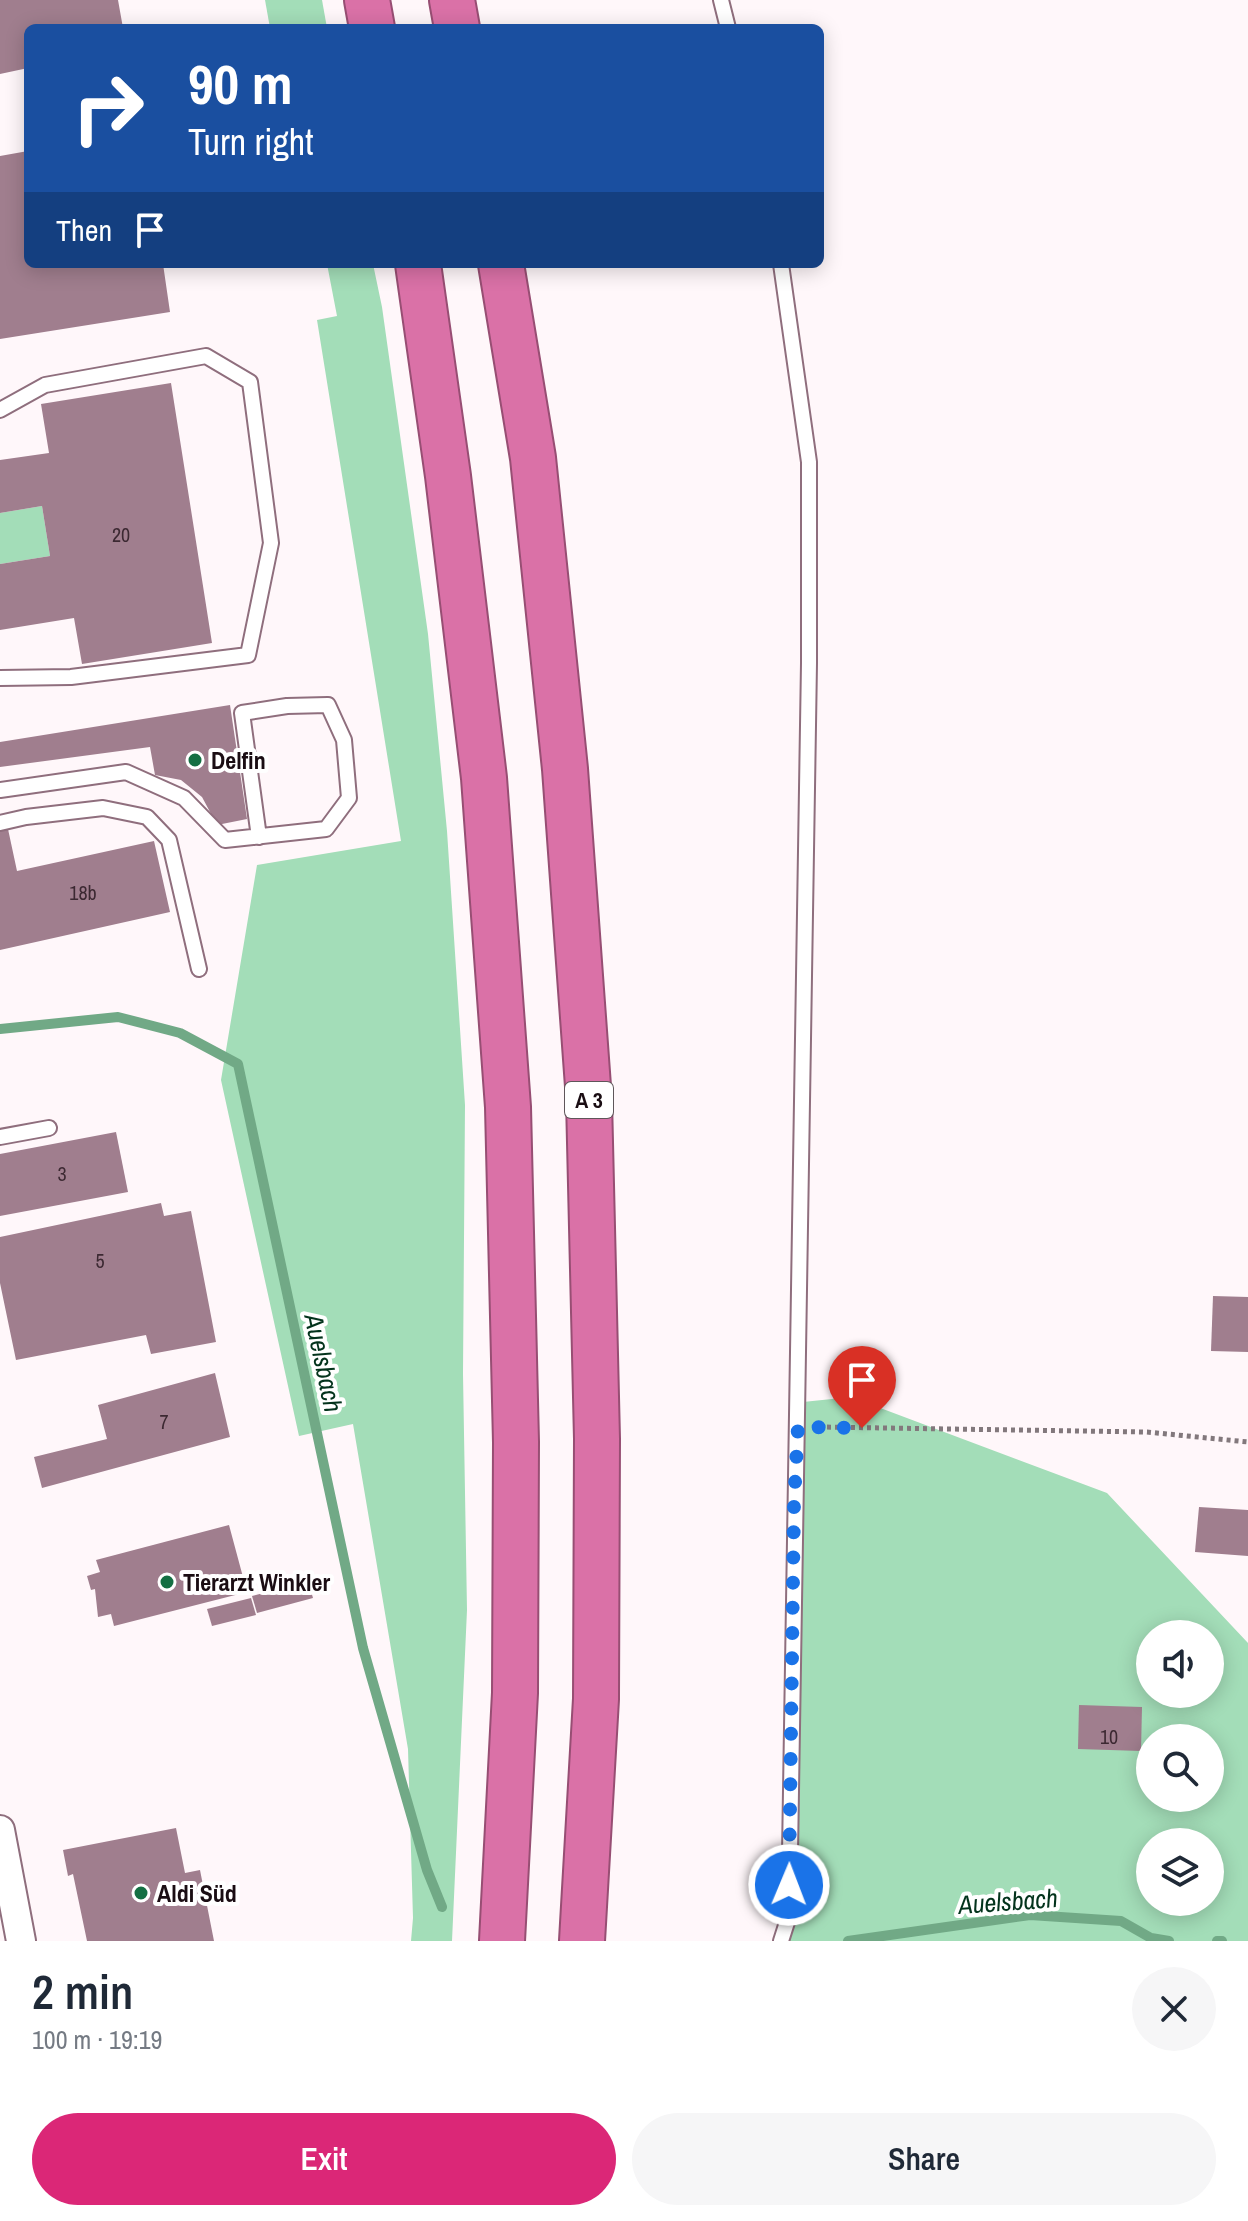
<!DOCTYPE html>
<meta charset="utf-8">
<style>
body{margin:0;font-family:"Archivo Narrow",sans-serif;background:#f6f6f7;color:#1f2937;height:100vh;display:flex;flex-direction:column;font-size:30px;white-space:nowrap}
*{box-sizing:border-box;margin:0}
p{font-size:26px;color:#747a83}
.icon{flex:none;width:44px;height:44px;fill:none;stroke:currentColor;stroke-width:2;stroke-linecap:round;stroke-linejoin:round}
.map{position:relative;height:1941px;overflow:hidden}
.panel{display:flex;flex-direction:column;background:#fff;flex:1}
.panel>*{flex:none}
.banner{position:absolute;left:24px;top:24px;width:800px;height:244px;border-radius:12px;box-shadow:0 4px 20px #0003;background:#1a4fa0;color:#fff;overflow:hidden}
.controls{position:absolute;left:1136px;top:1620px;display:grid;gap:16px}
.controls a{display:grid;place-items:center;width:88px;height:88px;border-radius:50%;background:#fff;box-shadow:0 4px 20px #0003;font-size:40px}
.pin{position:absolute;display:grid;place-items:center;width:68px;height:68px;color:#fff;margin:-82px -34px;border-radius:50% 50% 50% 0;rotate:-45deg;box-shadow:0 0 8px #0007}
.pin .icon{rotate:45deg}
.me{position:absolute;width:88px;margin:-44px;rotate:1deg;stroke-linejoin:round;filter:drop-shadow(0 0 6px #0008)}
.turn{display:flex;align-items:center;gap:28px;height:168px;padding:0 32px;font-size:36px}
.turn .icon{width:104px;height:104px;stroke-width:2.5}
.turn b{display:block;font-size:56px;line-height:68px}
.then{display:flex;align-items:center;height:76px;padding:0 32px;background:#0003;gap:16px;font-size:30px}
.round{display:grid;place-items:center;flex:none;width:84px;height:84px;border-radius:42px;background:#f6f6f7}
.head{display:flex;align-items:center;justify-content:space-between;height:136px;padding:0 32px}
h1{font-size:48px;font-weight:600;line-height:60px}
.primary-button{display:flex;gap:16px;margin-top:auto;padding:16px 32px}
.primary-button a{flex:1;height:92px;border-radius:48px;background:#db2777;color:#fff;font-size:32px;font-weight:600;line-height:92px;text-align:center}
.primary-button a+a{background:#f6f6f7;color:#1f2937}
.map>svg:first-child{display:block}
</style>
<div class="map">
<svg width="1248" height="1941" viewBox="0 0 1248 1941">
<rect width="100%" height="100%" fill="#fff7fa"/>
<g fill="#a3ddb8" fill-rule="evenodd">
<path d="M265,0H322L327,28H270Z"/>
<path d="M327,264H373L382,307L428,634L447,831L465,1105L463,1374L467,1610L452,1941H411L413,1918L408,1749L353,1424L299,1436L221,1080L257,865L401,841L317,320L337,316Z"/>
<path d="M42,506L50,556L0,564V513Z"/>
<path d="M851,1397L1107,1493L1248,1643V1941H780L789,1916L803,1402ZM1150,1634H1210V1694H1150ZM1150,1738H1210V1798H1150ZM1150,1842H1210V1902H1150Z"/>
</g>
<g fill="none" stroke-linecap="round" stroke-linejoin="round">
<g stroke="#71a986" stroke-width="10">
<path d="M0,1029L118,1017L180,1033L238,1064L363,1648L427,1870L442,1907"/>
<path d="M848,1941L1030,1915L1121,1921L1151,1938L1169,1941"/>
<path d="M1217,1941H1222"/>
</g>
</g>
<g fill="#a07e8e">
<path d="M0,0H118L123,28H28V68L0,74Z"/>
<path d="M28,151V264H163L170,312L0,339V156Z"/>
<path d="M171,383L212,643L82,664L74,618L0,630V564L50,556L42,506L0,513V460L49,453L41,404Z"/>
<path d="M230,705L247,819L217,825L202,797L181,780L155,775L150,747L0,767V742Z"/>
<path d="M8,829L17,871L154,841L170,912L0,950V831Z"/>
<path d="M116,1132L128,1192L0,1216V1154Z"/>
<path d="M161,1203L164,1216L191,1211L216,1342L151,1354L146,1335L16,1360L0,1283V1237Z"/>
<path d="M1213,1296L1248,1297V1352L1211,1351Z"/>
<path d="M215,1373L230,1437L42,1488L34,1457L107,1439L98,1405Z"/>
<path d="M1199,1507L1248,1510V1556L1195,1552Z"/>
<path d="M229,1525L247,1592L114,1626L111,1614L98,1617L95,1589L91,1590L87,1576L100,1572L96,1560Z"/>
<path d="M308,1581L313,1598L257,1613L252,1596Z"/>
<path d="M251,1598L256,1615L212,1626L207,1609Z"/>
<path d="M1079,1705L1142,1707L1141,1751L1078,1749Z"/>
<path d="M176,1828L185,1873L200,1870L214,1941H87L73,1874L68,1876L63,1850Z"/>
</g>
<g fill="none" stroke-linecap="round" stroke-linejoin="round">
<g stroke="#8f6e7d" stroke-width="18">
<g id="lane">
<path d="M721,0L728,28"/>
<path d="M781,264L809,462V663L789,1916L781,1941"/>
<path d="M0,410L45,385L206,356L250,382L271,543L248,655L71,677L0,678"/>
<path d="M0,790L126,772L184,798L225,840L326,829L349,798L344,740L328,705L287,706L242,713L259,837"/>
<path d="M0,823L26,817L103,808L147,817L169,840L199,969"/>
<path d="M0,1137L49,1128"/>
</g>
</g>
<g stroke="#8f6e7d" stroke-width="32">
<path id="street" d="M0,1830L21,1941"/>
</g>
<g stroke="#974e73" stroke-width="48">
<g id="highway">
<path d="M367,0L372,28"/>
<path d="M452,0L457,28"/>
<path d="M418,264L448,476L484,778L508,1107L516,1442L515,1693L502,1941"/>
<path d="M501,264L533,458L565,769L589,1100L597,1439L596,1699L582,1941"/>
</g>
</g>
<path stroke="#82787c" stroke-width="5" stroke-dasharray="4 4" stroke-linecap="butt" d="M819,1427L1147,1432L1248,1442"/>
<use href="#lane" stroke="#fff" stroke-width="14"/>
<use href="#street" stroke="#fff" stroke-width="28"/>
<use href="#highway" stroke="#da71a7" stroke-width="44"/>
</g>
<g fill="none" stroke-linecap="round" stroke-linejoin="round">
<path stroke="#1a73e8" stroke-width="14" stroke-dasharray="0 25.2" d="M789,1885L794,1503L798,1427L862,1428"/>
</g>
<g fill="#146f43" stroke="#fff" stroke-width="3">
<circle cx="195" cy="760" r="8"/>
<circle cx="167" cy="1582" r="8"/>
<circle cx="141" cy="1893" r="8"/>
</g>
<g text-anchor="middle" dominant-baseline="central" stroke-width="8" stroke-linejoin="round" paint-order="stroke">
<g font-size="20" fill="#3c2932">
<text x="121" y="534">20</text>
<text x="83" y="892">18b</text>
<text x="62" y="1173">3</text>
<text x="100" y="1260">5</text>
<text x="164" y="1421">7</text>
<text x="1109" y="1736">10</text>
</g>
<rect fill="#fff" stroke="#5f565a" stroke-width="2" x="565" y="1082" width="48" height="36" rx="6"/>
<g font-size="22" font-weight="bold" fill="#1a0d13">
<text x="589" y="1100">A 3</text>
</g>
<g font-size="24" font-weight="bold" fill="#1a0d13" stroke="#fff" text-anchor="start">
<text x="211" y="760">Delfin</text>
<text x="183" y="1582">Tierarzt Winkler</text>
<text x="157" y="1893">Aldi Süd</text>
</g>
<g font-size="26" font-style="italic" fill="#03331c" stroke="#fff">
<text transform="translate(324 1363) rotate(78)">Auelsbach</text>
<text transform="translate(1008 1901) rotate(-4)">Auelsbach</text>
</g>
</g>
</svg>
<div class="controls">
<a><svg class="icon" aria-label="sound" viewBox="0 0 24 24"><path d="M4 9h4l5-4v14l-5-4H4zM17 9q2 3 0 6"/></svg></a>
<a><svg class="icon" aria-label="search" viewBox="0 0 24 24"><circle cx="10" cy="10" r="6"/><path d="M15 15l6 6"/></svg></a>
<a><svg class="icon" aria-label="layers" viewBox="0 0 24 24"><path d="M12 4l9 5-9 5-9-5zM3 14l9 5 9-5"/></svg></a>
</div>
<div class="pin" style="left:862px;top:1428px;background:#d93025"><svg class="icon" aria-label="arrive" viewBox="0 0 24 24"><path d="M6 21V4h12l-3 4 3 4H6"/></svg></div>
<svg class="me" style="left:789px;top:1885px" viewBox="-20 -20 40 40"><circle r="17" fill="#1a73e8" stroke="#fff" stroke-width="3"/><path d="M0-11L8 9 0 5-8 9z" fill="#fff"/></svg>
<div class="banner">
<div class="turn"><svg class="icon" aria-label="right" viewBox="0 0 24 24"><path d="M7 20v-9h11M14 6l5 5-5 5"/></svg><div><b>90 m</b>Turn right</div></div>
<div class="then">Then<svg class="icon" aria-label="arrive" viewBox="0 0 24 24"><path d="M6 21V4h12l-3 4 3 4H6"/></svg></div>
</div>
</div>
<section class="panel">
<div class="head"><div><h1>2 min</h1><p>100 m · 19:19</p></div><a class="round"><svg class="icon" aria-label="close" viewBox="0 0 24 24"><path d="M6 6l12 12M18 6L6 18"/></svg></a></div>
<div class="primary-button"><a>Exit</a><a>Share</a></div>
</section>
